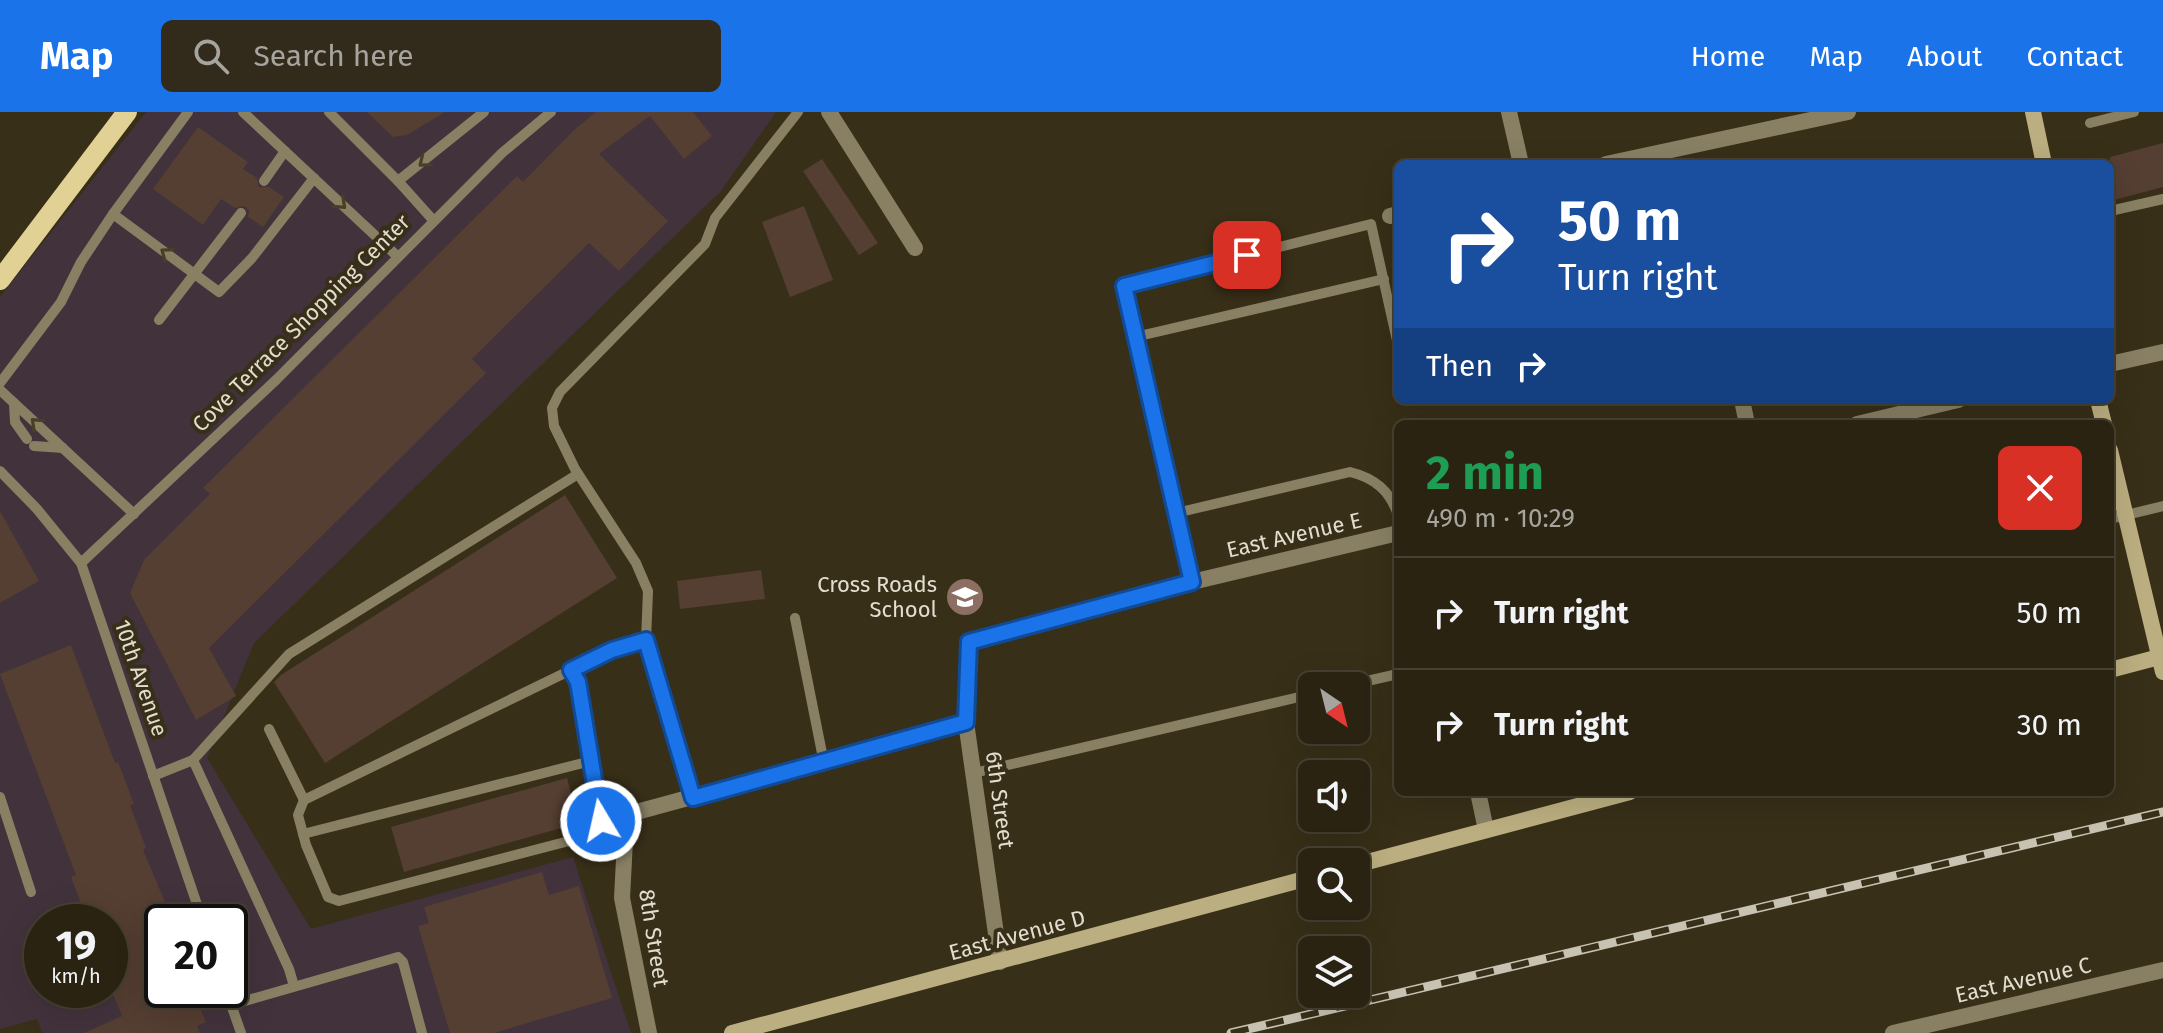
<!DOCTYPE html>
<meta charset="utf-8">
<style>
body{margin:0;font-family:"Fira Sans",sans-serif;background:#322b1b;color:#f1f3f6;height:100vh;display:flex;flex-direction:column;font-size:30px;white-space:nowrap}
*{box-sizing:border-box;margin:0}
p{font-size:26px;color:#a5a49f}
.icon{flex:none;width:44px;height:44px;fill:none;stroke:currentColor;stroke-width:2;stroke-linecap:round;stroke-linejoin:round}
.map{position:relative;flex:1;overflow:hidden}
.drawer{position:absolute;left:1394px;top:308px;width:720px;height:376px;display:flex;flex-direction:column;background:#2a2312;border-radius:12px;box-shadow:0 8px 32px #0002,0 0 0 2px #464032}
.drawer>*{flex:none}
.guide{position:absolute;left:1394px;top:48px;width:720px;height:244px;border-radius:12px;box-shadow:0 8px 32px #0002,0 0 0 2px #464032;background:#1a4fa0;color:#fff;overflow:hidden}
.needle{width:52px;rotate:145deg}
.tools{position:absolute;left:1298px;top:560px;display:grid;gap:16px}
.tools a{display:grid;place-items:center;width:72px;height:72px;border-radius:12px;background:#2a2312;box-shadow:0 8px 32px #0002,0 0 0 2px #464032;font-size:40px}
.speed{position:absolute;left:24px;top:792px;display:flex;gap:16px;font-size:40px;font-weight:700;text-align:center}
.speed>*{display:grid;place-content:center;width:104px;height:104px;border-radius:50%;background:#2a2312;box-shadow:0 8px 32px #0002,0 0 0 2px #464032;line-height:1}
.speed small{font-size:20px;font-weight:400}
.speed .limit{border:4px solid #111;border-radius:12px;background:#fff;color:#111}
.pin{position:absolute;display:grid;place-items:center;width:68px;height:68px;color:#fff;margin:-34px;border-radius:16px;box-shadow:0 4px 12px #0006}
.me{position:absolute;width:88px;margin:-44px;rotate:351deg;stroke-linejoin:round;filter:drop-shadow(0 0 6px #0008)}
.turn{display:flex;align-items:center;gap:28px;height:168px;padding:0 32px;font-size:36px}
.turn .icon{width:104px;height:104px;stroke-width:2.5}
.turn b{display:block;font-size:56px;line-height:68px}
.then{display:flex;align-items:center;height:76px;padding:0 32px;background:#0003;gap:16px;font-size:30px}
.round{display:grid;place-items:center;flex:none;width:84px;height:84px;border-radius:12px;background:#322b1b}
.head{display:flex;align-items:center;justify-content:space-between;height:136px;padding:0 32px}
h1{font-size:48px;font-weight:700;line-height:60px;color:#1e9e55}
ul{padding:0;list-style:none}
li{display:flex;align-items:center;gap:24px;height:112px;padding:0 32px;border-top:2px solid #464032}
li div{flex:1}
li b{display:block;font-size:30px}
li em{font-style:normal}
header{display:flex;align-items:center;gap:48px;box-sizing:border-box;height:112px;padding:0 40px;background:#1a73e8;color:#fff}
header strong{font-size:38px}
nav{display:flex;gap:44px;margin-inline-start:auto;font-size:28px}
.search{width:560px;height:72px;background:#322b1b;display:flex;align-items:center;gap:20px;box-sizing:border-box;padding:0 28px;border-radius:12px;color:#a5a49f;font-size:30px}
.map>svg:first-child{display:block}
</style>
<header>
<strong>Map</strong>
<div class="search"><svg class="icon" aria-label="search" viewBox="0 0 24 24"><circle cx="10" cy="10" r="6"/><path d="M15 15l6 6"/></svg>Search here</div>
<nav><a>Home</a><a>Map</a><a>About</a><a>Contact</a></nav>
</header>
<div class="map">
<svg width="2163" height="921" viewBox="0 0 2163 921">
<rect width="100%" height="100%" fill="#382f18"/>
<path fill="#42323c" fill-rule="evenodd" d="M146,0H776L721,79L254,531L207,646L311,817L573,745L631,921H42L37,907L0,917V185ZM42,810H110V878H42ZM162,810H230V878H162Z"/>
<g fill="#553e32">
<path d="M367,0H445L407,23L393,25Z"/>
<path d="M596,0H693L712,24L684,47L650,4L599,42L668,109L619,159L589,131L472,247L486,261L209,536L236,584L196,608L130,481L144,448L210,382L203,376L517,64L523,70L574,18Z"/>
<path d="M198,15L248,50L243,57L257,66L259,75H269L284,85L263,115L248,105L249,99L245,94L235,96L221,87L203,113L153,77Z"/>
<path d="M2163,31V75L2110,89V45Z"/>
<path d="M822,47L878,131L859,143L803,59Z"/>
<path d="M804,94L833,168L790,185L762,110Z"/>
<path d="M565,383L617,466L325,651L274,570L281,563Z"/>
<path d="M0,399L39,469L0,491Z"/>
<path d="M761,458L765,487L680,497L677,469Z"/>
<path d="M71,533L115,651L118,650L134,692L130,693L146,736L143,738L168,797L164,799L169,810H162V878H192L206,910L197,914L200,921H84L122,904L110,874V810H96L92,797L84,800L71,765L76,763L0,562Z"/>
<path d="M567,666L579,711L404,760L391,715Z"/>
<path d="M542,760L549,783L579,774L612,886L494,921H450L418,814L429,811L424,795Z"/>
</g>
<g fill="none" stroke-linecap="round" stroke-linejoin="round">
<g stroke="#898064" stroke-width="10">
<path d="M243,0L397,144"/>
<path d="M329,0L398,69L484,0"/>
<path d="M2090,11L2134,0"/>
<path d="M264,69L285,39"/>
<path d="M398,69L433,108"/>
<path d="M2110,99L2163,87"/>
<path d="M113,102L219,180L252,146L314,66"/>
<path d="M159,208L241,101"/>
<path d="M1135,225L1384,167"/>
<path d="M0,271L61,190L81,150L113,102L188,0"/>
<path d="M0,278L134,402"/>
<path d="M14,291L15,310L27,327"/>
<path d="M34,334L63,336"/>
<path d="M0,359L37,397L81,451L203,810"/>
<path d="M1176,401L1124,174L1371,112L1398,233"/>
<path d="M2110,407L2163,394"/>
<path d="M81,451L277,267L502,41L551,0"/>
<path d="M1192,470L1176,401L1350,360C1375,366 1390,379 1398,403"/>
<path d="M795,506L824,651"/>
<path d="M571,558L578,570L601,709L592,723L339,789L328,785L306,733L298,703L304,688L571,558L612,538L646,528"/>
<path d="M1345,574L1398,562"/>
<path d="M269,617L304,688"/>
<path d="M193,648L289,542L578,362"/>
<path d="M974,661L1312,582"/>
<path d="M153,664L193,648L289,857L294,874"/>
<path d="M0,685L31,780"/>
<path d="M693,686L646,528L648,479L636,451L575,357L554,314L552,296L560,280L705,132L715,106L798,0"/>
<path d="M303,722L591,649"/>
<path d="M226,878L241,921"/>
<path d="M231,893L398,845L403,850L422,921"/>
</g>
<g stroke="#898064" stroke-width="16">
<path d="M829,0L915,136"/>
<path d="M1509,0L1521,52"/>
<path d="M1606,52L1848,0"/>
<path d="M1390,104L1398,102"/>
<path d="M2110,252L2163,240"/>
<path d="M1742,288L1747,312"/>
<path d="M1857,312L1958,288"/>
<path d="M1478,680L1486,718"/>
<path d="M1000,850L966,610L969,530L1192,470L1398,421"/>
<path d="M649,921L622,786L626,709L633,701L966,610"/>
<path d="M1893,921L2163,858"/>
</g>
<g stroke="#bbae80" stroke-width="16">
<path d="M2033,0L2044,52"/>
<path d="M2098,288L2104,312"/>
<path d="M2110,338L2163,560"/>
<path d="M2110,558L2163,544"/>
<path d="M1356,753L1630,680"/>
<path d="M732,921L1312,765"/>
</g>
<path stroke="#e2d195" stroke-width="20" d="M0,168L127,0"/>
<g stroke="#c8c2b3" stroke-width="9">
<path id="rail" d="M1231,921L2163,700"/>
</g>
<use href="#rail" stroke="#382f18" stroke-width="6" stroke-dasharray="18" stroke-linecap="butt"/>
</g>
<defs><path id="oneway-chevron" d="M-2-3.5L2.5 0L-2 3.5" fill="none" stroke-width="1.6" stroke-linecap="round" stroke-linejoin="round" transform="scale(2)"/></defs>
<g stroke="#483f27">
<use href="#oneway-chevron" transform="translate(424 50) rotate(141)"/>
<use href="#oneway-chevron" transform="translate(341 92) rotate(43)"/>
<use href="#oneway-chevron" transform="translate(166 141) rotate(-144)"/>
<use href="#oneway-chevron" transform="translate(36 311) rotate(-137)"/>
</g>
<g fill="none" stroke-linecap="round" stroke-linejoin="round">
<g stroke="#114b97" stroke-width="20">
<path id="route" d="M601,709L578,570L571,558L612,538L646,528L693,686L966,610L969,530L1192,470L1124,174L1247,143"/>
</g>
<use href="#route" stroke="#1a73e8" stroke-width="14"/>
</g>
<defs>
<g id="school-disc" transform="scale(2)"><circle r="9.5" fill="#8d6e63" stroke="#382f18"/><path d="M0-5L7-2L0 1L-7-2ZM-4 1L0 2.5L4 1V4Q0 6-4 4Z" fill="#fff"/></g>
</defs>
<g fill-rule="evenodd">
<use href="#school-disc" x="965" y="485"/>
</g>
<g text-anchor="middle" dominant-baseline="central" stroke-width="8" stroke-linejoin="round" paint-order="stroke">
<g font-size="22" fill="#e2ddcf" stroke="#382f18">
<text transform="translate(301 211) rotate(-45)">Cove Terrace Shopping Center</text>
<text transform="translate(1294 423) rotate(-13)">East Avenue E</text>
<text transform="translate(141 566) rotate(71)">10th Avenue</text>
<text transform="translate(1000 688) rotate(82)">6th Street</text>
<text transform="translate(1017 823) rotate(-15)">East Avenue D</text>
<text transform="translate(654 826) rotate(81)">8th Street</text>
<text transform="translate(2023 868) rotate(-13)">East Avenue C</text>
</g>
<g font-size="22" fill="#e2ddcf" stroke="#382f18" text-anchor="end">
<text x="937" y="472">Cross Roads<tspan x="937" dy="25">School</tspan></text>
</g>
</g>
</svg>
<div class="tools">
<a><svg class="needle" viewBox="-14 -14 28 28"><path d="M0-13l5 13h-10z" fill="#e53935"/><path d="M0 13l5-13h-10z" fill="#a5a49f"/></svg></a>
<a><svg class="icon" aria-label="sound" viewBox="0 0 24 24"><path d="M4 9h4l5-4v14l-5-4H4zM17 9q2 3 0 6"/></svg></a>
<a><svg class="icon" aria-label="search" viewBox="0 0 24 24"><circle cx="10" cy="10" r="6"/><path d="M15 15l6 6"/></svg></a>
<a><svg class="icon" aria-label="layers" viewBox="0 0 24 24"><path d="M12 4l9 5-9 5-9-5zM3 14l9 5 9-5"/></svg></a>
</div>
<div class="speed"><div>19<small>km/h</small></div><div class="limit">20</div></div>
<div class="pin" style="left:1247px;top:143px;background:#d93025"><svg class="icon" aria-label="arrive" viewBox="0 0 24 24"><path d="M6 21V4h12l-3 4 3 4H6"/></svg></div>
<svg class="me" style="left:601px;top:709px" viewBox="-20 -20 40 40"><circle r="17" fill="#1a73e8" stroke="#fff" stroke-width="3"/><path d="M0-11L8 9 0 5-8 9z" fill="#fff"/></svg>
<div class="guide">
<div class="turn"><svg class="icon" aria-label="right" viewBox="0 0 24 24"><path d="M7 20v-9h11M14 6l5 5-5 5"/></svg><div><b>50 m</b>Turn right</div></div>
<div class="then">Then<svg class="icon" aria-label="right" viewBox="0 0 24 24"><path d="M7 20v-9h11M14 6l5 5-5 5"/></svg></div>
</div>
<section class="drawer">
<div class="head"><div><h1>2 min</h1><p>490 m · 10:29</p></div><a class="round" style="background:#d93025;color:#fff"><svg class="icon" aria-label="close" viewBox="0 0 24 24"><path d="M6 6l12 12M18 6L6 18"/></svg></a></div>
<ul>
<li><svg class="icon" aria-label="right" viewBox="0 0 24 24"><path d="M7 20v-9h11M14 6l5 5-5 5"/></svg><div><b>Turn right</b></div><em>50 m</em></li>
<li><svg class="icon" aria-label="right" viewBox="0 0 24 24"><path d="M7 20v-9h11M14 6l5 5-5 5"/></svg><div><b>Turn right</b></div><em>30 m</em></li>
</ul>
</section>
</div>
